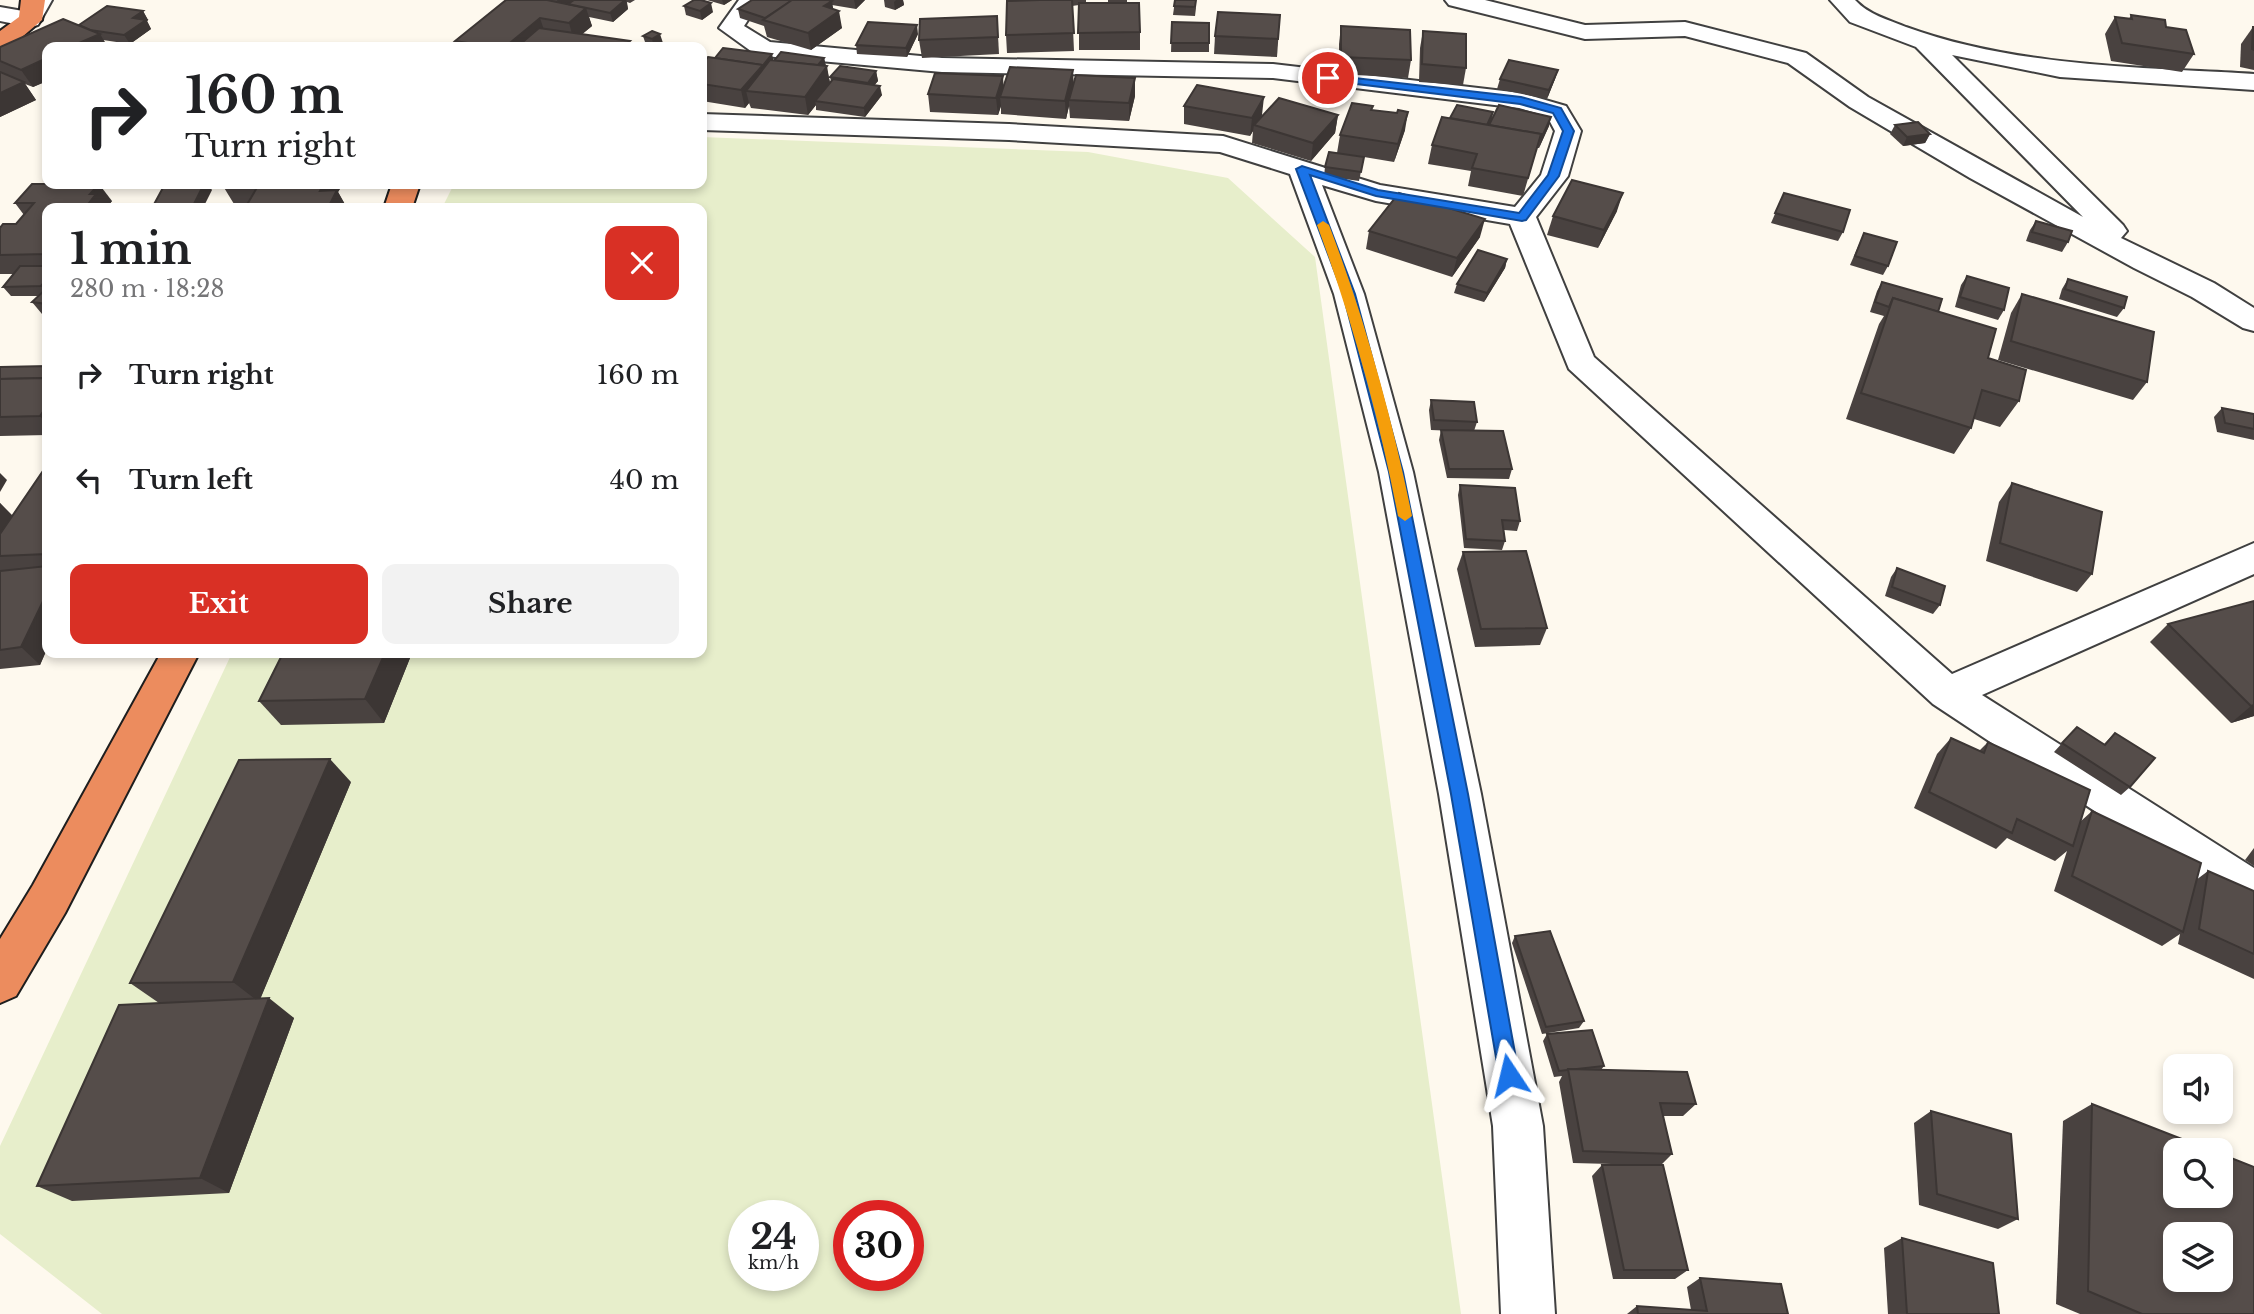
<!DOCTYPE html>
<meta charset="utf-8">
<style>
body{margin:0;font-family:"Libre Baskerville",serif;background:#f2f2f2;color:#202124;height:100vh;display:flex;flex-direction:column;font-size:26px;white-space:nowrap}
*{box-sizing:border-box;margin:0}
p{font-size:23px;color:#757577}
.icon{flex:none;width:38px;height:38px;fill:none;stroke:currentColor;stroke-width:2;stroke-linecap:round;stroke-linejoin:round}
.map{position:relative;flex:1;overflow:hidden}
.details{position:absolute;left:42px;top:203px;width:665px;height:455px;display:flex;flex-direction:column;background:#fff;border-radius:14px;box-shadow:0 4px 10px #0003}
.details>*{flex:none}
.hud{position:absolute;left:42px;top:42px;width:665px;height:147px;border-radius:14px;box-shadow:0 4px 10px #0003;background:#fff;color:#202124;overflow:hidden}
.controls{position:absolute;left:2163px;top:1054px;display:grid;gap:14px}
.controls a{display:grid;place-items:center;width:70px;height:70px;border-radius:14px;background:#fff;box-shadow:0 4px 10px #0003;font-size:35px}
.speed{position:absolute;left:728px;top:1200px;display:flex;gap:14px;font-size:35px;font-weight:700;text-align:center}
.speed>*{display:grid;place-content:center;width:91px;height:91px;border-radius:50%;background:#fff;box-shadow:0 4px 10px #0003;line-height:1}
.speed small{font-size:18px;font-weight:400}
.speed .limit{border:10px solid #d22;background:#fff;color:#111}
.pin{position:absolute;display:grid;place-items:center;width:60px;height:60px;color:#fff;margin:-30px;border:4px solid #fff;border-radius:50%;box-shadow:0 2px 7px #0007}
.me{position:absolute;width:77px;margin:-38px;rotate:350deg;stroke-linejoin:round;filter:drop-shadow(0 0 5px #0008)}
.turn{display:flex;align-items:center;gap:24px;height:147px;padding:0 28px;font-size:32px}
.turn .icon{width:91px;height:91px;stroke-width:2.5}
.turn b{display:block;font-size:49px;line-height:60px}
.round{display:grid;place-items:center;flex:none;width:74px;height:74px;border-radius:14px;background:#f2f2f2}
.summary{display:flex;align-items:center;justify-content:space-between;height:119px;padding:0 28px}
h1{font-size:42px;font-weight:700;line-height:52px}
.primary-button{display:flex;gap:14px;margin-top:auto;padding:14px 28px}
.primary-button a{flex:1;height:80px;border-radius:14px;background:#d93025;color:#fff;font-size:28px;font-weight:700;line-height:80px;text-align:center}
.primary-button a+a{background:#f2f2f2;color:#202124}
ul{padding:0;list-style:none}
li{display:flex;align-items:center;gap:21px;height:105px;padding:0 28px}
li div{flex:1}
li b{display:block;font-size:26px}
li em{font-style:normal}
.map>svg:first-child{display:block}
</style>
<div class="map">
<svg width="2254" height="1314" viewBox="0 0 2254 1314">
<rect width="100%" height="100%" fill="#fef9ee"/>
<path fill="#e7eecb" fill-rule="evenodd" d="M702,137L1088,152L1228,178L1315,257L1461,1314H102L0,1234V1146L232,653H702V208H442L454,184H702ZM744,1216H803V1276H744ZM849,1216H908V1276H849Z"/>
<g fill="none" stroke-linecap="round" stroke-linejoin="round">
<g stroke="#404040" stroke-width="4">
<g id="minor">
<path d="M28,0H52L38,25L30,27L0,21V7L23,11Z"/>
<path d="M739,0H768L754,11L744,26L770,42L942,58L1273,64L1521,93L1566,106L1581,131L1568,176L1536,217L1594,357L1952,674L2254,543V574L1982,695L2254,868V912L2238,906L1933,704L1569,369L1510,224L1376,201L1322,185L1364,294L1413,472L1481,794L1543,1126L1555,1314H1501L1493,1126L1439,794L1379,472L1334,294L1290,174L1220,152L1009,140L702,130V114L1009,124L1223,136L1380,185L1515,207L1541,175L1555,131L1547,116L1519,108L1273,78L942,72L764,56L755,54L719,28Z"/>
<path d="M1445,0H1485L1585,25L1685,22L1806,53L1868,97L2083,217L1916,47L1850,22L1830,0H1855C1869,15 1887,19 1906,27C2016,67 2138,67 2254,74V90L2060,77L1952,55L2123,225L2127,231L2121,238L2214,283L2254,308V331L2243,328L2192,297L2134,268L1970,178L1850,107L1788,63L1685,36L1585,39L1449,5Z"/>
</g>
</g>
<g stroke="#1e1e1e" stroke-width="4">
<g id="highway">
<path d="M21,0H45L42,20L9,48L0,50V31L19,17Z"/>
<path d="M392,184H420L412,208H384Z"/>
<path d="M161,653H199L65,913L16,996L0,1003V939L33,885Z"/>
</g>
</g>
<use href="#minor" fill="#fff" fill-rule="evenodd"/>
<use href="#highway" fill="#ec8c5e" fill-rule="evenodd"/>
</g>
<g fill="#494240">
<path d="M506,0H635L630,3L627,2L628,9L613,22L589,17L592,26L582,34L632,45L645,47H457L455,41Z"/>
<path d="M707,0H732L724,5Z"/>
<path d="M752,0H865L856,9L832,5L833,9L842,28L811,50L767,37L764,26L740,18L738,9Z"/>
<path d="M884,0H903L904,5L895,10L885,7Z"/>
<path d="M1039,0H1086V3L1140,32V50H1079V5L1072,6L1074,51L1007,53L1006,35Z"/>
<rect x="1108" y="0" width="19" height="2"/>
<path d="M1175,0L1196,8L1195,16L1173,15Z"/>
<path d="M684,6L713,12L702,20L686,15Z"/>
<path d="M143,11L148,20L147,21L151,29L130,44L103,40L108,47H47V81L33,87L25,84L36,100L0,117V47L79,25Z"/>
<path d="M1280,15L1277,57L1214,54L1215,36Z"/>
<path d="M2131,15L2166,27L2194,54L2182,72L2111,61L2105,34L2115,17L2129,19Z"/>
<path d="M997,16L999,54L922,58L919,40Z"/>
<path d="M1172,22L1209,23V52H1171Z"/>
<path d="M1341,26L1411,60L1408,78L1339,74V44Z"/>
<path d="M2253,27H2254V70L2240,67L2241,44Z"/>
<path d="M1423,31L1466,68L1463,85L1419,82L1420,48Z"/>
<path d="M918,34L907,57L857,54L856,45Z"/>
<path d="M643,36L663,43L656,47L646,45Z"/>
<path d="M702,48L706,60L715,58L774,61L824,58L830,82L831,81L830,77L876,71L878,81L874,85L882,95L865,117L816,110V105L808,115L751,108L749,103L745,108L702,101Z"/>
<path d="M1558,70L1555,79L1547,99L1497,89L1500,79Z"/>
<path d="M1135,78V96L1129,121L1070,118L1069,106L1066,119L1001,114V106L998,115L930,112L928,94L1003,86L1074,84Z"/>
<path d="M1184,106L1262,115L1260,118L1338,115L1335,133L1311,161L1252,143L1253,131L1250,136L1184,124Z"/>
<path d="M1372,110L1405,130L1394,162L1364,157L1359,181L1324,176L1325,167L1337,153L1340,135Z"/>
<path d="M1493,112L1492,119L1549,126L1539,148H1537L1523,196L1468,186L1471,171L1428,164L1432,145L1450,118Z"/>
<path d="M1895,125L1930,134L1925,143L1903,146L1890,134Z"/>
<path d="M224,184H343L338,192L347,208H245L248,203L234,204L223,186Z"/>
<path d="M1784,193L1843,232L1838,241L1771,223Z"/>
<path d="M112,201L107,208H47V320L32,302L39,296H11L3,287L14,274H0V228L16,224L24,215L15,203Z"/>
<path d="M1617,211L1598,248L1547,235L1553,216Z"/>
<path d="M2036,221L2068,242L2062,252L2026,241L2030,230Z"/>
<path d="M1369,231L1480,237L1452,277L1366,249Z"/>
<path d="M1864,233L1888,266L1883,275L1850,265Z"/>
<path d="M1507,259L1505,268L1484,302L1454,293L1457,284Z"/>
<path d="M1967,276L2004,310L1998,320L1955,307L1961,285Z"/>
<path d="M2068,279L2124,308L2117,317L2059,299L2062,289Z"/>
<path d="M1882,282L1938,311L1988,358L2019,401L2000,427L1974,419L1971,428L1954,454L1846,419L1879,324L1884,316L1870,312L1877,291Z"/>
<path d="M2022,294L2147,382L2133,400L1998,360L2011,313Z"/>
<path d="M47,366V435L0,436V367Z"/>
<path d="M1431,400L1477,422L1474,431L1512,469L1509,479L1447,478L1439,440L1441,430L1456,431L1431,430L1429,410Z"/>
<path d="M2222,408L2254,414V440L2217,432L2214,417Z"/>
<path d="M47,465V649L40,665L0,669V503L12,516Z"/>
<path d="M2012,483L2092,574L2077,592L1986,561L1999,502Z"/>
<path d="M1460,485L1520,521L1517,531L1504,530L1505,541L1502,550L1464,548L1458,495Z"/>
<path d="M1463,552L1547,628L1540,645L1475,647L1457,569Z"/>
<path d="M1897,568L1940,605L1933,614L1885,596L1891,577Z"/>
<path d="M2254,601V716L2231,723L2150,642L2168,624Z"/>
<path d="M283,653H412L384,723L281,725L259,701Z"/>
<path d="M2077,727L2104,744L2115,733L2130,787L2121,795L2054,752Z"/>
<path d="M1951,738L1979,751L1988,742L2080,822L2092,811L2196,880L2208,871L2254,891V979L2178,944L2180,934L2162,946L2054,891L2067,851L2055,861L2007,838L1996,849L1914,808L1937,754Z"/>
<path d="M351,782L260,999L294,1018L229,1193L72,1201L37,1186L178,1003H159L130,983Z"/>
<path d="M2254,848V866L2245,860Z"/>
<path d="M1515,936L1584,1021L1579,1028L1542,1034L1512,943Z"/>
<path d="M1547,1034L1604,1066L1601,1070L1696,1104L1683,1116H1663L1672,1154L1661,1165L1688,1270L1675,1279H1613L1592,1176L1602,1165H1649L1573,1163L1559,1082L1562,1076L1554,1077L1543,1041Z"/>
<path d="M2092,1104L2254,1314H2080L2056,1304L2063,1121Z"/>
<path d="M1931,1111L2018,1219L1998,1229L1919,1205L1914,1123Z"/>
<path d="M1902,1238L1999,1314H1888L1884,1248Z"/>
<path d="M1700,1278L1788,1314H1627L1637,1306L1691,1310L1687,1287Z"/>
</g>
<g fill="#3c3634">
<path d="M557,0H586L563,16Z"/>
<path d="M626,0L628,9L613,22L610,13Z"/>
<path d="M722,0H732L724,5Z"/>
<path d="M854,0H865L856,9Z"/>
<path d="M896,0H903L904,5L895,10L894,2Z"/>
<path d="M832,1L834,14L839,11L842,28L811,50L808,33L824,6Z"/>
<path d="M711,3L713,12L702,20L700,11Z"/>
<path d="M586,8L592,26L574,41L569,23Z"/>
<path d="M143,11L148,20L147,21L151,29L130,44L124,35L133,18Z"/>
<path d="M540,18L546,36L533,47H505Z"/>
<path d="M917,25L918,34L907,57L906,48Z"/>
<path d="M100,34L108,47H70Z"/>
<path d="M660,34L663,43L654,47L652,39Z"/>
<path d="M630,41L632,47H623Z"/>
<path d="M702,48L709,74L702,82Z"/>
<path d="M772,54L774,63L746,91L749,103L745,108L741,90Z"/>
<path d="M47,58V81L33,87L21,70Z"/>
<path d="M824,58L826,67L813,72Z"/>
<path d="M827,66L830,84L815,101L816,105L808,115L805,97Z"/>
<path d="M1073,70L1074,88L1069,100V106L1066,119L1065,101Z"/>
<path d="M1558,70L1555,79L1547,99L1549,90Z"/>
<path d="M876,71L878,81L869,92L868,83Z"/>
<path d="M1003,76L1004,94L1000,97L1001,106L998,115L996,98Z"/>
<path d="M1135,78V96L1129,121V103Z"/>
<path d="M24,82L36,100L0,117V93Z"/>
<path d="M880,86L882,95L865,117L864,108Z"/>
<path d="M1264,97L1262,115L1256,126L1254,125L1253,131L1250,136L1252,118Z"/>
<path d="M1408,112L1405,130L1394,162L1398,144Z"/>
<path d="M1338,115L1335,133L1311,161L1313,143Z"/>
<path d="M1551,117L1549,126L1539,148L1541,139Z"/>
<path d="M1930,134L1925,143L1903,146L1907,137Z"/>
<path d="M99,184L112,201L106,208H85L90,194Z"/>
<path d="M204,184H208L212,190L203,208H192Z"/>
<path d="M324,184H343L338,192L347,208H332L320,191Z"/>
<path d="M1623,193L1617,211L1598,248L1604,230Z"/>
<path d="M1485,219L1480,237L1452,277L1457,258Z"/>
<path d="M1507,259L1505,268L1484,302L1487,293Z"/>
<path d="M47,279V294L41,286Z"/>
<path d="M47,406V425L40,416Z"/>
<path d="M0,473L7,480L0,492Z"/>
<path d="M0,503L18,521L0,553Z"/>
<path d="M47,593V649L40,665L21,647Z"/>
<path d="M385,653H412L384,723L365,699Z"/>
<path d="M2254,705V716L2231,723L2251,706Z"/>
<path d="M330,759L351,782L259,1002L233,982Z"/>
<path d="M269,998L294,1018L229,1193L200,1178Z"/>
</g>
<g fill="#554d4a" stroke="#3c3634" stroke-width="2" fill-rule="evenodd">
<path d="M506,0H547L586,8L569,23L540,18L505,47H493L455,41Z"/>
<path d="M574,0H625L610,13L568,4Z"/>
<path d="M694,0H701L711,3L700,11L684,6Z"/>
<path d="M752,0H793L765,18L738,9Z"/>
<path d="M792,0H828L832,1L824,6L839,11L808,33L763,20Z"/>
<path d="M1040,0H1072L1074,33L1006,35L1007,1Z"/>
<path d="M1175,0H1196L1195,7L1174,6Z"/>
<path d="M1079,3H1139L1140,32L1078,33Z"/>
<path d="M107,6L143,11L133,18L146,20L124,35L90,30L79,25Z"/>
<path d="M1218,12L1280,15L1278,39L1215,36Z"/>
<path d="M2131,15L2165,20L2166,27L2186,30L2194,54L2122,43L2115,17L2132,19Z"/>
<path d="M997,16L998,37L919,40L920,19Z"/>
<path d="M63,19L100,34L70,47H47V58L21,70L0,61V47Z"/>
<path d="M868,22L917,25L906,48L856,45Z"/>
<path d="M1172,22L1209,23V43H1171Z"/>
<path d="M1341,26L1410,30L1411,60L1341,57Z"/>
<path d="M2253,27H2254V50L2252,49Z"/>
<path d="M539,28L630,41L623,47H517Z"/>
<path d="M652,31L660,34L652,39L643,36Z"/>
<path d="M1423,31L1466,34V68L1422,64Z"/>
<path d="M675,44L698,47H671Z"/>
<path d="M723,48L772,54L761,68L763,65L715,58Z"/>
<path d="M781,52L824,58L818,65L774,61Z"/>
<path d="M708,57L763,65L741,90L702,84V64Z"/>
<path d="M770,60L827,66L805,97L746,91Z"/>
<path d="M1509,60L1558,70L1549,90L1500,79Z"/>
<path d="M840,66L876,71L868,83L830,77Z"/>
<path d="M1010,67L1073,70L1065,101L1000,97Z"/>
<path d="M0,72L24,82L0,93Z"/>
<path d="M935,73L1003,76L996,98L928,94Z"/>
<path d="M1076,75L1135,78L1129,103L1069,100Z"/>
<path d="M833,79L880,86L864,108L815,101Z"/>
<path d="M1197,85L1264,97L1252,118L1184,106Z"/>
<path d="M1279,98L1338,115L1313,143L1254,125Z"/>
<path d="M1352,103L1373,106L1371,110L1397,113L1398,110L1408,112L1398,144L1340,135Z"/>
<path d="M1457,105L1493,112L1487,125L1450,118Z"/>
<path d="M1499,105L1551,117L1541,139L1539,138L1541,134L1489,125Z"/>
<path d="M1442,117L1541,134L1528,178L1472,168L1477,154L1432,145Z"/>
<path d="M1918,122L1930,134L1907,137L1895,125Z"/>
<path d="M1329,152L1364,157L1361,172L1325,167Z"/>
<path d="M1572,180L1623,193L1604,230L1553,216Z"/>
<path d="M32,184H99L90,194H96L85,208H47V254L0,255V228L3,224H16L34,203H15Z"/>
<path d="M165,184H204L192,208H152Z"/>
<path d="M224,184H324L320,191L337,190L330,204L314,205L313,208H245L259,184L223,186Z"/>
<path d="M1399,193L1485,219L1457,258L1369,231Z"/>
<path d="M1784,193L1850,210L1843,232L1775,213Z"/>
<path d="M2036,221L2072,231L2068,242L2032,232Z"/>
<path d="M1864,233L1897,242L1888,266L1855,256Z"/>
<path d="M1478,250L1507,259L1487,293L1457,284Z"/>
<path d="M20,266H47V279L41,286L3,287Z"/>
<path d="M1967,276L2009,288L2004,310L1960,297Z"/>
<path d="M2068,279L2127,297L2124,308L2065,289Z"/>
<path d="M1882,282L1942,299L1938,312L1893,298L1889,307L1875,302Z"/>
<path d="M47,288V304L32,302Z"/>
<path d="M2022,294L2154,332L2147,382L2011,341Z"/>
<path d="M1893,298L1996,329L1988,358L2026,370L2019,401L1982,390L1971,428L1861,393Z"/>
<path d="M47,366V378L0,379V367Z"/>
<path d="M47,378V406L40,416L0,417V379Z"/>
<path d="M1431,400L1474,402L1477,422L1434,420Z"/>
<path d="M2222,408L2254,414V429L2225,423Z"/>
<path d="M1441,430L1503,431L1512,469H1449Z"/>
<path d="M47,465V554L0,556V534Z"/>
<path d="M2012,483L2102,512L2092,574L2000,543Z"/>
<path d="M1460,485L1515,488L1520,521L1502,520L1505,541L1466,539Z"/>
<path d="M1526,551L1547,628L1481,629L1463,552Z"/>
<path d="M47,566V593L21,647L0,650V571Z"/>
<path d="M1897,568L1945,586L1940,605L1892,587Z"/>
<path d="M2254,601V705L2251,706L2168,624Z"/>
<path d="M283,653H385L365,699L259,701Z"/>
<path d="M2077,727L2105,745L2115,733L2155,758L2130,787L2062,743Z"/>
<path d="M1951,738L1984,753L1988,742L2090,790L2073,846L2017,819L2012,833L1929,792Z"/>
<path d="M330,759L233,982L130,983L239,760Z"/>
<path d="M2092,811L2201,863L2183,932L2072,876Z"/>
<path d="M2208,871L2254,891V954L2199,929Z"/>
<path d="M1550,931L1584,1021L1546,1027L1515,936Z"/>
<path d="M269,998L200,1178L37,1186L119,1005Z"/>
<path d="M1592,1030L1604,1066L1559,1071L1547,1034Z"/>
<path d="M1568,1069L1687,1072L1696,1104L1660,1103L1672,1154L1583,1151Z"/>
<path d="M2092,1104L2210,1150H2175V1195H2221V1154L2254,1167V1314H2142L2088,1291ZM2175,1234H2221V1279H2175Z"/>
<path d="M1931,1111L2011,1134L2018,1219L1937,1194Z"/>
<path d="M1602,1165H1663L1688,1270H1624Z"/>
<path d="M1902,1238L1993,1263L1999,1314H1907Z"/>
<path d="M1700,1278L1781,1284L1788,1314H1638L1637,1306L1707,1311Z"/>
</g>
<path fill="#1a73e8" stroke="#114b97" stroke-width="2" d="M1328,75L1521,97L1561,108L1574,131L1559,176L1526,220L1522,221L1376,196L1310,175L1355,294L1403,472L1468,794L1519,1075L1516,1082L1509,1085L1502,1082L1499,1075L1451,794L1389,472L1343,294L1296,169L1302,166L1378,190L1519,213L1548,175L1563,131L1553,113L1520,104L1324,80L1323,78Z"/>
<path fill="#f59e0b" d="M1323,221L1329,225C1365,319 1392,417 1412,516L1405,521L1398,516C1379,417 1352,319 1317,225Z"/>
</svg>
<div class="controls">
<a><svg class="icon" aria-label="sound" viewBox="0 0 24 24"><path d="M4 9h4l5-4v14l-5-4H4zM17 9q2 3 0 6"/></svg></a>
<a><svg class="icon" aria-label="search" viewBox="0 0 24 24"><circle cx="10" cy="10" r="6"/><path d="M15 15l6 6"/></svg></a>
<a><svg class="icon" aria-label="layers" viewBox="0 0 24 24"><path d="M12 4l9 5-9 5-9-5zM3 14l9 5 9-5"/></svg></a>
</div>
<div class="speed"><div>24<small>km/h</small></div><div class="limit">30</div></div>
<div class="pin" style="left:1328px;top:78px;background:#d93025"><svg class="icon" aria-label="arrive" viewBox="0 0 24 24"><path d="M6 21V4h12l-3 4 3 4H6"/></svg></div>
<svg class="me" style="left:1509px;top:1075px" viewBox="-20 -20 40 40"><path d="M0-17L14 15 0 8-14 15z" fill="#1a73e8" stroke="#fff" stroke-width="4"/></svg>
<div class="hud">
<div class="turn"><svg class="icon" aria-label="right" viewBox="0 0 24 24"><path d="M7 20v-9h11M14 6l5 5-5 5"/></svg><div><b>160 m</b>Turn right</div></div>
</div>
<section class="details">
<div class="summary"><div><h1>1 min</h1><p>280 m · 18:28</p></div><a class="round" style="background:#d93025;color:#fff"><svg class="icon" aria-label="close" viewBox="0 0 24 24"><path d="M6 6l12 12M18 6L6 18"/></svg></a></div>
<ul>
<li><svg class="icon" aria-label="right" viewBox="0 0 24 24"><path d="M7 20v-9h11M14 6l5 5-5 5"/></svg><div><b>Turn right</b></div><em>160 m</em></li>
<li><svg class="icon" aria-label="left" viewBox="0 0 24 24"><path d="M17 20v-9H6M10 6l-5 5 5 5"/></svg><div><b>Turn left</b></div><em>40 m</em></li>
</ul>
<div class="primary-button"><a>Exit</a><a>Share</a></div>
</section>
</div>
